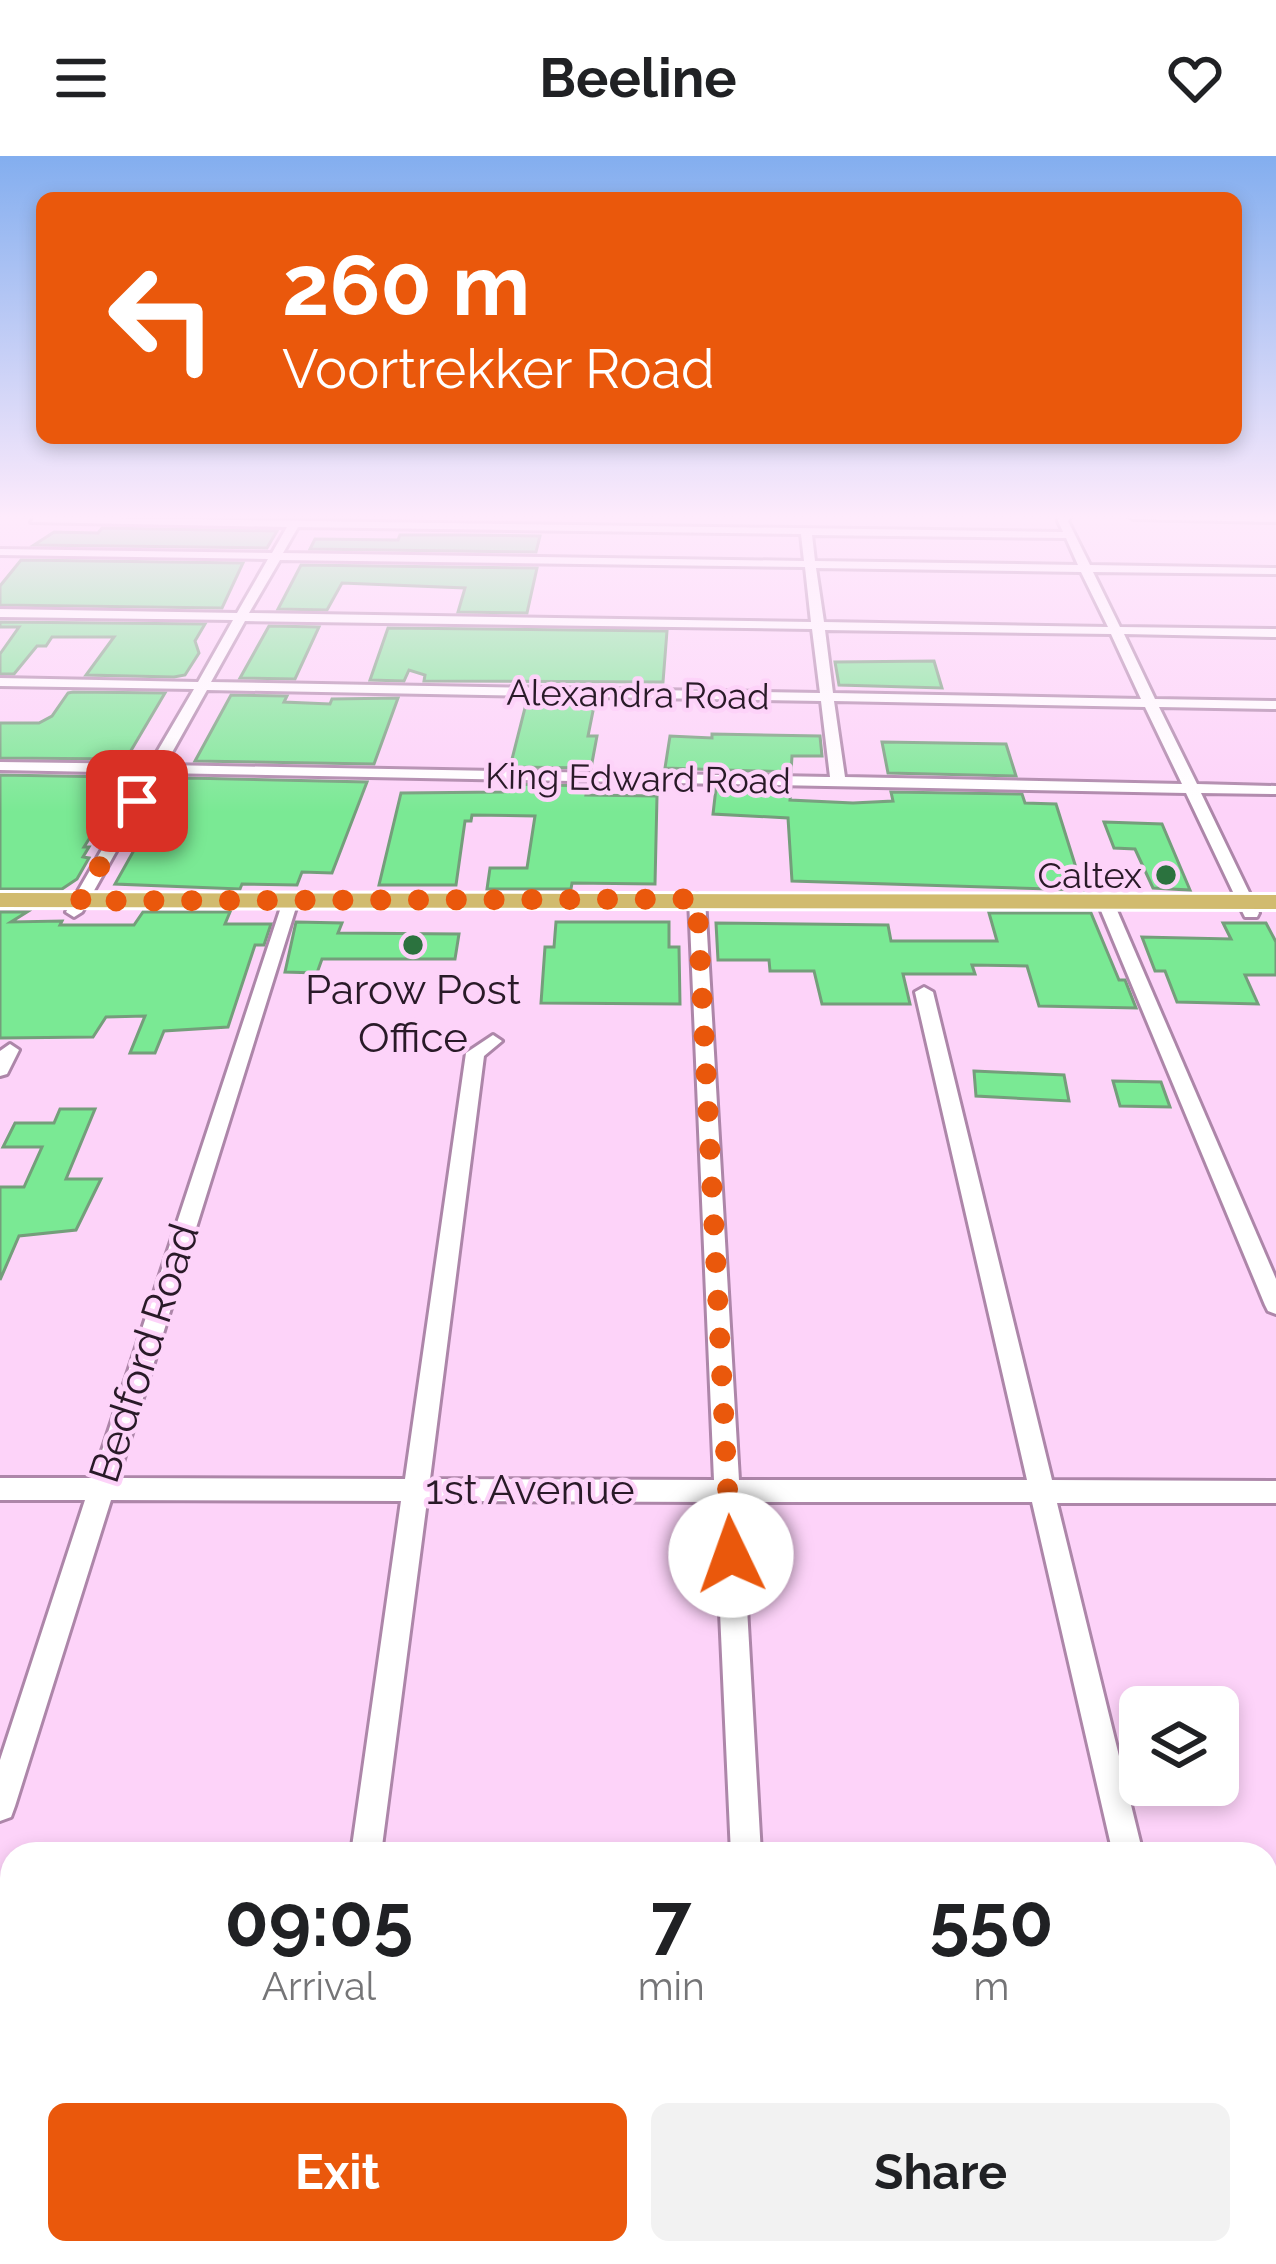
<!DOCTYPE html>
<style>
body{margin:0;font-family:Raleway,sans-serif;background:#f2f2f2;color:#202124;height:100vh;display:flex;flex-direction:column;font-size:45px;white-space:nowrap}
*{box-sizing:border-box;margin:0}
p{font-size:39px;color:#757577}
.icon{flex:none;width:66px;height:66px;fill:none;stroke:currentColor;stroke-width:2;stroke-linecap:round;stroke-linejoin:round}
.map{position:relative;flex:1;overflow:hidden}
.drawer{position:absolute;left:0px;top:1686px;width:1278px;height:423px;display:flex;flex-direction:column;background:#fff;border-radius:36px 36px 0 0;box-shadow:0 6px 18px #0003}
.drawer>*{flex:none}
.top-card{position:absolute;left:36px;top:36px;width:1206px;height:252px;border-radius:18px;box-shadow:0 6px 18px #0003;background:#ea580c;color:#fff;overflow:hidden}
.fabs{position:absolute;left:1119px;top:1530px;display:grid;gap:24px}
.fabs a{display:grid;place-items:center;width:120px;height:120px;border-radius:18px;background:#fff;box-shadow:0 6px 18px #0003;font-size:60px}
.pin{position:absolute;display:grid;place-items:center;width:102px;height:102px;color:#fff;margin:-51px;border-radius:24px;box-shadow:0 6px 18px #0006}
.me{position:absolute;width:132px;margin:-66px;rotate:357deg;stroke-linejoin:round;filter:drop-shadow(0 0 9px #0008)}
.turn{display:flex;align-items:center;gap:42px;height:252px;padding:0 48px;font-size:54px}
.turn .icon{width:156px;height:156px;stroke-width:2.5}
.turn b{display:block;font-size:84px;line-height:102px}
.eta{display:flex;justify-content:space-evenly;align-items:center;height:204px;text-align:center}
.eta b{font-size:72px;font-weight:700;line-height:84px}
.action{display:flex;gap:24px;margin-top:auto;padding:24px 48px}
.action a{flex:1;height:138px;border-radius:18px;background:#ea580c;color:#fff;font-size:48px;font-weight:700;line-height:138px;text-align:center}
.action a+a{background:#f2f2f2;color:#202124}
header{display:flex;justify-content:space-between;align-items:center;height:156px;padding:0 48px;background:#fff;font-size:54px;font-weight:700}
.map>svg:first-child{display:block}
</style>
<header><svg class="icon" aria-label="menu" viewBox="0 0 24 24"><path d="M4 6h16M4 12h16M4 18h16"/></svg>Beeline<svg class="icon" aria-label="heart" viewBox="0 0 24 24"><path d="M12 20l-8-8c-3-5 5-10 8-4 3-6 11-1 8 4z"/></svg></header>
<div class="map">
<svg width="1276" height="2108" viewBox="0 0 1276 2108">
<rect width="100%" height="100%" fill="#fdd3f9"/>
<g fill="#7ae994" stroke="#749e7b" stroke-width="3">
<path d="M102,372L277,375L267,392L34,389L54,376L98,377Z"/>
<path d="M400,379H463L540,380L536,396L310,393L315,383L398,384Z"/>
<path d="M21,404L243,407L222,452L0,449V430Z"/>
<path d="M301,409L537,412L527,457L458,456L465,432L342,427L327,454L278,453Z"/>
<path d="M0,466L205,468L195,485L199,497L185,519L174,521L86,519L114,481H52L46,490H37L14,518H0V498L19,471H0Z"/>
<path d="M269,470L319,471L295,523L240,522Z"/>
<path d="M388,472L667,475L663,526L424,525L425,519L409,514L404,525L370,524Z"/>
<path d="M934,505L942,532L839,529L835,506Z"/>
<path d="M68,537L73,536L165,537L126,603L0,602V567H39L52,560Z"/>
<path d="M231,539L287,540L284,546L330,548L332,543L398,542L374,608L195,605Z"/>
<path d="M527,544L595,545L588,580H597L591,612L510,611Z"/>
<path d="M712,578L820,580L822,600H792L791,616L665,612L670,580L712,582Z"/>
<path d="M882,586L1006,588L1016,620L888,617Z"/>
<path d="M0,619L115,621L111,629H123L84,691H89L83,701L89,702L77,723L62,733H0Z"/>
<path d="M186,622L367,626L332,717L302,716L297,729L242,728L240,733L115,728L170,630H182Z"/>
<path d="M505,628L588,630L586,639L657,640L655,728L572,727L571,733H487L490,712H527L535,660L472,659L471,665H465L456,729H379L401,637L503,636Z"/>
<path d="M716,632L791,634L790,644L853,647L893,645L891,636L1022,638L1025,647L1056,648L1083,734L792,725L788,662L713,658Z"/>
<path d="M1104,666L1162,668L1190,734L1153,732L1135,693L1114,692Z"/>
<path d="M0,756H27L11,766L62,765L60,769H134L143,756H230L225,768H271L264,789H255L228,871L164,875L155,897H130L145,860L106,861L93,881L0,882Z"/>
<path d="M989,757H1091L1119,824H1125L1136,852L1039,850L1027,810L972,809L975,818H903L910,848H822L814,815H770L769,804H718L716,767L888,769L891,785H997Z"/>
<path d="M296,766L342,767L338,777L459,778L455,803H322L317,817L285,816Z"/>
<path d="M556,766H669V791H679L680,848L541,847L545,791H554Z"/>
<path d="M1223,767H1266L1276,786V819H1245L1258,848L1177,846L1165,815H1155L1142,781L1231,783Z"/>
<path d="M974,915L1064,919L1069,945L976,940Z"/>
<path d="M1113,925L1161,926L1170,951L1120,950Z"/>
<path d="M60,953H95L66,1023H101L76,1074L19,1080L0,1124V1031H24L42,991H3L15,967H54Z"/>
</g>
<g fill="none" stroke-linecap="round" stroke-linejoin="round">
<g stroke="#ad86a9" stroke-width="6">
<g id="minor">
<path d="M1060,360H1071L1068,365L1090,409L1276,412V418L1093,416L1120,471L1276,473V481L1124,478L1155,543L1276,545V553L1159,551L1197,628L1276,630V638L1201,637L1259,757L1257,761H1245L1243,757L1186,637L160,617L82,756L74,761L66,756L146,617L0,614V606L150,608L194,533L0,530V522L198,526L233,464L0,461V453L237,457L268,403L0,399V393L272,397L287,371L31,366L35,361L1063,376L1058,365ZM298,371L801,378L804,405L283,397ZM812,379L1066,382L1078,409L815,405ZM280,404L805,411L811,466L249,457ZM816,412L1081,416L1108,471L824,466ZM245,465L812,473L820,537L211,526ZM825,474L1111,478L1141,543L833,537ZM207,534L821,545L830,621L165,609ZM834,545L1145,551L1182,628L845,621Z"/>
<path d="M1128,360H1276V366L1133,363Z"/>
<path d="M697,738L705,743L739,1324H1027L915,836L924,831L933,836L1052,1324L1276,1325V1347H1057L1143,1698H1113L1032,1346H741L761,1698H731L715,1346L427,1345L381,1698H351L401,1345L111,1344L15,1650L11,1661L0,1665V1604L85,1344H0V1322H93L284,742H296L298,745L118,1322L405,1323L466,897L493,879L502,885L484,900L430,1323L714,1324L689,743Z"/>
<path d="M1105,740L1113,745L1276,1123V1158L1268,1155L1265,1149L1097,745Z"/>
<path d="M10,888L19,894L7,918L0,920V895Z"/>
<path d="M294,2097H330L329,2108H293Z"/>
<path d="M748,2097H784L785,2108H749Z"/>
<path d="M1202,2097H1238L1241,2108H1205Z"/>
</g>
</g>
<g stroke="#fff" stroke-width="6">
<path id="primary" d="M0,737L1276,739V753L0,751Z"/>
</g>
<use href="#minor" fill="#fff" fill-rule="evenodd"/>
<use href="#primary" fill="#d1bb6f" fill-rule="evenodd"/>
</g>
<linearGradient id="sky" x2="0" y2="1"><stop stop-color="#83aeef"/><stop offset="0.55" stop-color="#feebfc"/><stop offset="1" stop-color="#feebfc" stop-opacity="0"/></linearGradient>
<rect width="1276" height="656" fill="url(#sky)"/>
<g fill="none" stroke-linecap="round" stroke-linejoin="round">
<path stroke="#ea580c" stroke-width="21" stroke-dasharray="0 37.8" d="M137,645L80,745L697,743L731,1399"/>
</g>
<g fill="#2b723e" stroke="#fdd3f9" stroke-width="4.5">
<circle cx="1166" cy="719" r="12"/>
<circle cx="413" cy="789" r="12"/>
</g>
<g text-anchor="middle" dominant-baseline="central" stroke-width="9" stroke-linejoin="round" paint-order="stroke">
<g font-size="36" fill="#291a28" stroke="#fdd3f9">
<text transform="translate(638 538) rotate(1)">Alexandra Road</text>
<text transform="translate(638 622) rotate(1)">King Edward Road</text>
</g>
<g font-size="36" fill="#291a28" stroke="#fdd3f9" text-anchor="end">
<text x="1142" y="719">Caltex</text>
</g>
<g font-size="42" fill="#291a28" stroke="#fdd3f9">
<text x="413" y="833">Parow Post<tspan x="413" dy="48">Office</tspan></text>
</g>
<g font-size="42" fill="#291a28" stroke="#fdd3f9">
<text transform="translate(144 1197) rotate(-72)">Bedford Road</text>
<text x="530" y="1333">1st Avenue</text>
</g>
</g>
</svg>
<div class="fabs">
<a><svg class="icon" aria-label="layers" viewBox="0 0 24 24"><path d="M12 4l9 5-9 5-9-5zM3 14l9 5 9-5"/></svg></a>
</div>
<div class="pin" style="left:137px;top:645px;background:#d93025"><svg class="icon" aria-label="arrive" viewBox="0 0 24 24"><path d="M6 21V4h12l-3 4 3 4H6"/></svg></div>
<svg class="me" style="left:731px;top:1399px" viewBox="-20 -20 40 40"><circle r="19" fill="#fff"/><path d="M0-13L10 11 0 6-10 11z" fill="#ea580c"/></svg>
<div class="top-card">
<div class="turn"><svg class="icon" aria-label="left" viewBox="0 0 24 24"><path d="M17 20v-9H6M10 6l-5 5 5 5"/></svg><div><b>260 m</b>Voortrekker Road</div></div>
</div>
<section class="drawer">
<div class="eta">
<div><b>09:05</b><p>Arrival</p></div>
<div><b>7</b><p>min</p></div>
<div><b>550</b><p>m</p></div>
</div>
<div class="action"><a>Exit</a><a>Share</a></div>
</section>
</div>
